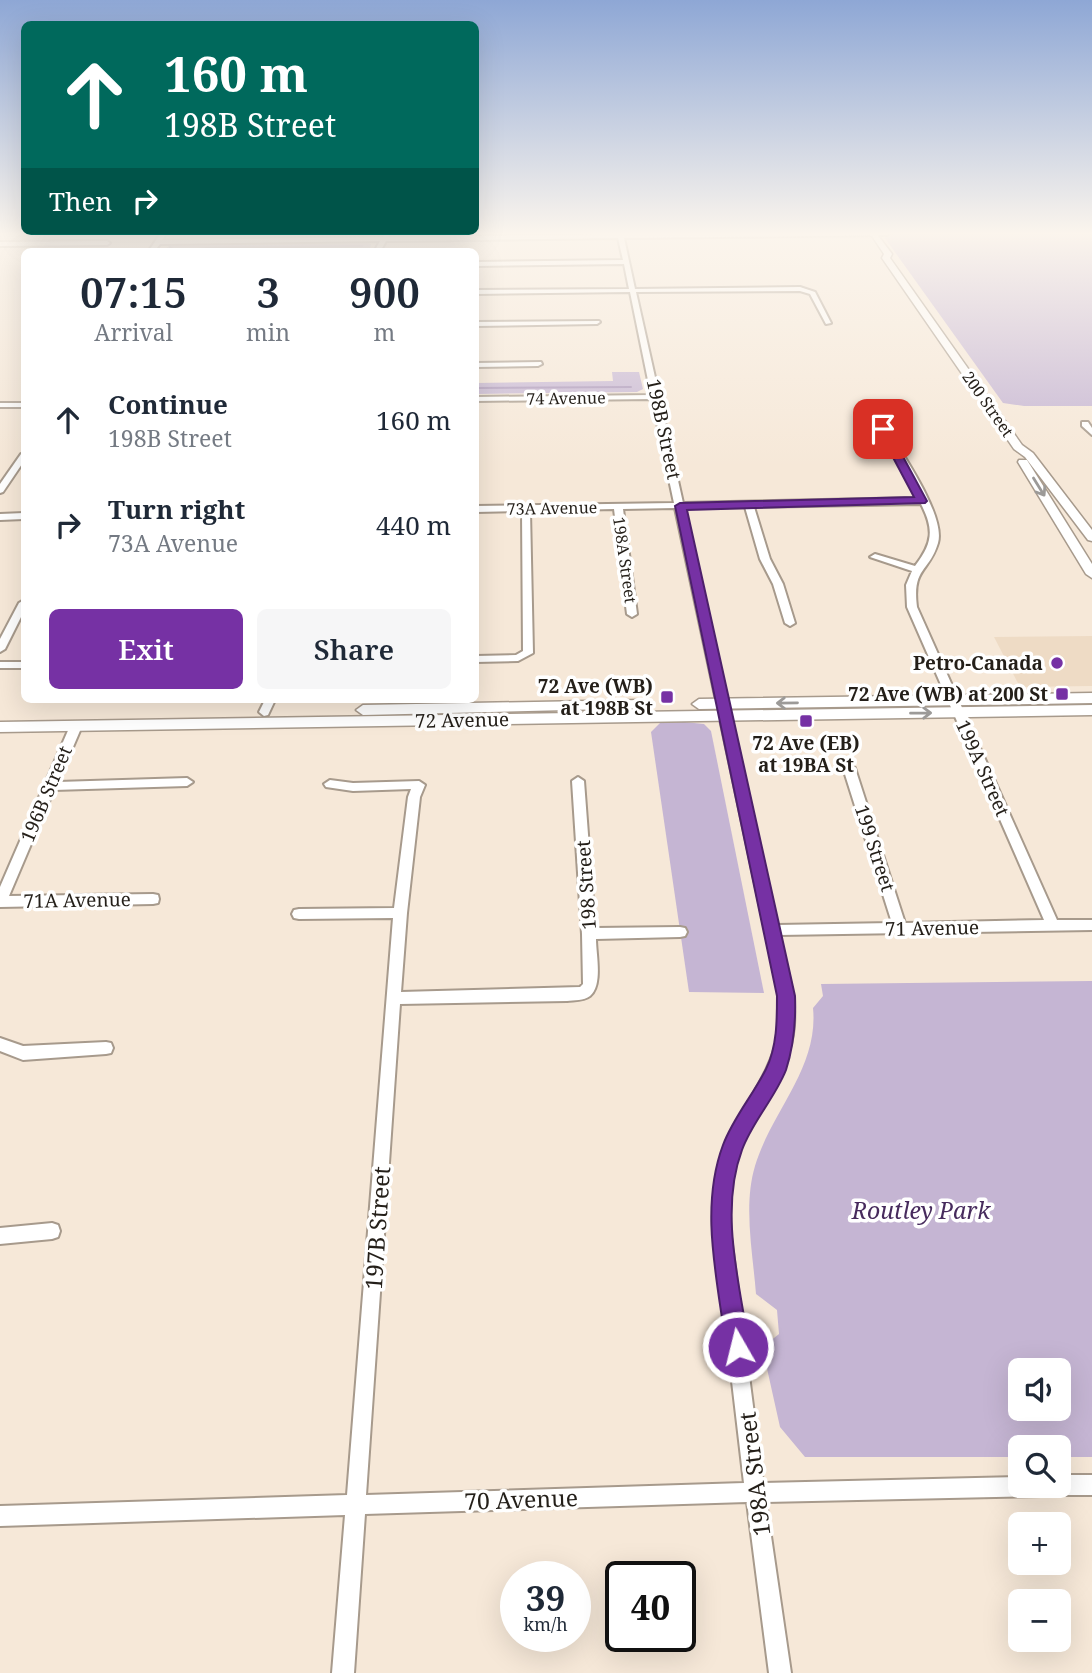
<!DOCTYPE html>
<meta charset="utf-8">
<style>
body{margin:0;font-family:"Noto Serif",serif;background:#f6f6f7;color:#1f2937;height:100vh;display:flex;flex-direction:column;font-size:26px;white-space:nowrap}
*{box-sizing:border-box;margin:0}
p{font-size:23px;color:#747a83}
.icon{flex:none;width:38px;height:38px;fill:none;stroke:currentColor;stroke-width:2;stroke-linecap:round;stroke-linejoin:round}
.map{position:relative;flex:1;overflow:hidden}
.details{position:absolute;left:21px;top:248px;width:458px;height:455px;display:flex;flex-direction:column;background:#fff;border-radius:10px;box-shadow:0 7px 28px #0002}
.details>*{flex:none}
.guide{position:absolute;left:21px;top:21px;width:458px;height:214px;border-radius:10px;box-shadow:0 7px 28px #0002;background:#00695c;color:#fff;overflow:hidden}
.controls{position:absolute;left:1008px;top:1358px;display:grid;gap:14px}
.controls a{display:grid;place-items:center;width:63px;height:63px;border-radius:10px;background:#fff;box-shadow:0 7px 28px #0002;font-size:35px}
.speed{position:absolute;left:500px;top:1561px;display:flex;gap:14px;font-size:35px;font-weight:700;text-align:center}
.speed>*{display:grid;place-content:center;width:91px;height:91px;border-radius:50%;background:#fff;box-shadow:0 7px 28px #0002;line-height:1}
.speed small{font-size:18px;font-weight:400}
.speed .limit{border:4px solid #111;border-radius:10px;background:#fff;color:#111}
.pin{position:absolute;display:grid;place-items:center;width:60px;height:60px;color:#fff;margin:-30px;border-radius:14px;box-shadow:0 4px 10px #0006}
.me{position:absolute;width:77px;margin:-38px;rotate:352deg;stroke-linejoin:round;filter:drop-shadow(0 0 5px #0008)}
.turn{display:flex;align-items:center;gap:24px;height:147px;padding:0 28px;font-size:32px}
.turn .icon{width:91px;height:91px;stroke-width:2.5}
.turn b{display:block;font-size:49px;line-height:60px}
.then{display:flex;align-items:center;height:66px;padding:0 28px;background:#0003;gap:14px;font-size:26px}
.eta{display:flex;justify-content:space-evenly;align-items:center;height:119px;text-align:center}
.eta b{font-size:42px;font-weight:600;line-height:49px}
.primary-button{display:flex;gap:14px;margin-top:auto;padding:14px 28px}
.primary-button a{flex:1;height:80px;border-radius:10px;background:#7631a4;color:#fff;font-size:28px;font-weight:600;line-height:80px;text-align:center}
.primary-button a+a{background:#f6f6f7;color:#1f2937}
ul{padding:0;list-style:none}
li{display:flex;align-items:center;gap:21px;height:105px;padding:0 28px}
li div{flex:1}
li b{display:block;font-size:26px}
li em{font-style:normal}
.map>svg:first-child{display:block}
</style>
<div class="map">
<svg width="1092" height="1673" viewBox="0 0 1092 1673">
<rect width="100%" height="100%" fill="#f6e8d8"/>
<path fill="#eedbc5" d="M1092,636V686L1020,687L994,637Z"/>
<g fill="#c5b5d3" fill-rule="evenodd">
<path d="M1092,233V406H1024L1003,403L882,234Z"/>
<path d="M366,243L371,244L369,252H161L169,246Z"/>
<path d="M612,372H639L643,389L637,392L476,394V383L613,381Z"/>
<path d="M684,722L704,724L711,731L764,993L689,992L651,732L660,723Z"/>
<path d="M1092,981V1457H1059V1447H1020V1457H805L780,1427L764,1355L769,1342L779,1334L777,1310L756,1294C753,1254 743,1206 755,1166C771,1112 819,1068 813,1008L823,996L821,984ZM1020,1370H1059V1409H1020Z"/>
</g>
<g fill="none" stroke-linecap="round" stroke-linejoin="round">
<g stroke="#a793b9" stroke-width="2">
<path d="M170,247L176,251"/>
<path d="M172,252L207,248L362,246"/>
<path d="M476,388L631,387"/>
</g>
<g stroke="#a79a8c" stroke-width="4">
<g id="minor">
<path d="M161,233H167L162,240L383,237L385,233H391L388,237L617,234V233L623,234L889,233L886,235L624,238L635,289L800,287L815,292L831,323L826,324L810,294L800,291L636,292L683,503L918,498L879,429L886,427C901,452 946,516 938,543C929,573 912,567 917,607L1057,920H1092V930L779,935C786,965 796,995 794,1025C791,1072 757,1106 740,1147C729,1175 729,1207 731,1237L763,1483L1020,1477V1486H1059V1475H1092V1495H1059L1052,1492L1050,1487L1048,1493L1041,1496L766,1502L791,1673H769L747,1502L365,1514L354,1673H332L345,1515L0,1526V1506L347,1495L393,918L299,919L294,918L292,914L294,910L299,909L394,908L408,797L411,789L353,791L326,787L324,784L330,780L353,783L419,781L425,785L420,797L407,913L401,992L580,987L583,984L582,934L572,781L578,777L584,781L595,928L680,927L685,928L687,932L685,936L680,937L596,939C596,955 603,985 590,996C584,1001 574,1000 567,1001L400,1004L366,1495L744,1483L715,1237C713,1205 713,1170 727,1141C745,1103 773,1071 779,1029C781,1018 779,1006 779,996L675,508L623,509L637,614L632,617L627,614L614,509L530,511L533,653L518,661L476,662V656L516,655L523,651L522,511L476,512V506L674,503L652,399L476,401V397L651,395L630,292L476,294V290L629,289L624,264L476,266V262L623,260L618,238L386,241L380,252H374L380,241L160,244L154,252H148ZM921,504C934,529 933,543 915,566L875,554L870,557L912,571L906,585L907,607L1044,920L905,923L855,768L849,764L843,768L892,923L777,925L684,508L745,507L760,559L773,584L785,623L790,626L795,623L783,584L770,559L754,507Z"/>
<path d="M0,242L107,241L110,243L107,245L0,246Z"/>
<path d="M599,321L600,322L597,324L476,326V322Z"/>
<path d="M541,362L542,364L538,366L476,367V363Z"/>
<rect x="0" y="403" width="24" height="4"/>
<path d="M1082,422H1088L1092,428V435L1082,426Z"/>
<path d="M21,454H24V461L3,492L0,493V484Z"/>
<path d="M24,513V519L0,520V514Z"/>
<path d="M24,600V611L5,649L0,652V639L19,603Z"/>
<rect x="0" y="662" width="24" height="6"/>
<path d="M265,700H275L268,715L264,716L259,712Z"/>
<path d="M76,722L82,726L58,782L187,778L193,782L187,786L54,790L9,896L153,894L158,895L159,899L158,903L153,904L0,907V887L70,726Z"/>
<path d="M0,1038L23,1046L106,1042L111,1043L113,1048L111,1053L106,1054L23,1060L0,1051Z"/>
<path d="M52,1223L58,1225L60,1231L58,1237L52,1239L0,1244V1228Z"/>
</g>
</g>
<g stroke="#a79a8c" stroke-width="3">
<g id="major">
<path d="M870,233H876L892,254L890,258L1022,445L1033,453L1092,530V541L1088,540L1025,457L1014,449L882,258L884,254Z"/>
<path d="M1019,460H1027L1092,564V578L1086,574L1018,462Z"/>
<path d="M1092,693V703L699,709L692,704L699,699Z"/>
<path d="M642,700L649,705L647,708L363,715L356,710L363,705Z"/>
<path d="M1092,705V715L0,732V722Z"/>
</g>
</g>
<use href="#minor" fill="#fff" fill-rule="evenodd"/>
<use href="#major" fill="#fff" fill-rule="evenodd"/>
</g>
<defs><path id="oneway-shaft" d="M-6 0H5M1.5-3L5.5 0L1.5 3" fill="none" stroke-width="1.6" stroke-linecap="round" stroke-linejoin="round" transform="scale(1.75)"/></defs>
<g stroke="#9c9a98">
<use href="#oneway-shaft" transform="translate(1039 487) rotate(58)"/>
<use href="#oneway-shaft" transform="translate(787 703) rotate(179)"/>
<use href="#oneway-shaft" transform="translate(921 713) rotate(-1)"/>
</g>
<linearGradient id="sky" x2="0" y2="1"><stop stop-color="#8ea7d5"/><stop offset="0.5" stop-color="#fbf5ed"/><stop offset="1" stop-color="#fbf5ed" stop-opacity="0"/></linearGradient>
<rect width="1092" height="467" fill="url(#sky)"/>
<path fill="#7631a4" stroke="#4d206b" stroke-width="2" d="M883,426L888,429L927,501L925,503L687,510L795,996C796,1021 794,1045 786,1070C775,1098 752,1122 742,1150C719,1212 740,1284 749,1347L746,1355L738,1358L730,1355L726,1347C718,1281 699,1209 723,1145C733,1118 753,1095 766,1069C777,1047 777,1020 777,996L675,506L680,503L914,497L878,429Z"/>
<g fill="#7631a4" stroke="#fff" stroke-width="2.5">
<circle cx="1057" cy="663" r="7"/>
<rect x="1055" y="687" width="14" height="14" rx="3.5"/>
<rect x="660" y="690" width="14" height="14" rx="3.5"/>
<rect x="799" y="714" width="14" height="14" rx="3.5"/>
</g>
<g text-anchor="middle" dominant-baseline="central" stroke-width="7" stroke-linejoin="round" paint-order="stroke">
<g font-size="16" fill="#241f19" stroke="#fff">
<text transform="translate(566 398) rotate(-1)">74 Avenue</text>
<text transform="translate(988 404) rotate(55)">200 Street</text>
<text transform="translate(552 508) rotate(-1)">73A Avenue</text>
<text transform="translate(625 560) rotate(82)">198A Street</text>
</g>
<g font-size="19" fill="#241f19" stroke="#fff">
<text transform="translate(664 429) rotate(78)">198B Street</text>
<text transform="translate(462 720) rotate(-1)">72 Avenue</text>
<text transform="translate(983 768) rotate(66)">199A Street</text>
<text transform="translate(46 794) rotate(-67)">196B Street</text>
<text transform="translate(875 848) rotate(72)">199 Street</text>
<text transform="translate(586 885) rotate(-94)">198 Street</text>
<text transform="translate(77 900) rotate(-1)">71A Avenue</text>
<text transform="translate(932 928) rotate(-1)">71 Avenue</text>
</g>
<g font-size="19" font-weight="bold" fill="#241f19" stroke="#fff" text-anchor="end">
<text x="1043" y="663">Petro-Canada</text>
<text x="653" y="686">72 Ave (WB)<tspan x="653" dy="22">at 198B St</tspan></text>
<text x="1048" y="694">72 Ave (WB) at 200 St</text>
<text x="806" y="743" text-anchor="middle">72 Ave (EB)<tspan x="806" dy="22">at 19BA St</tspan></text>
</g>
<g font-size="23" font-style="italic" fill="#472b5d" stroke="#fff">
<text x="921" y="1210">Routley Park</text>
</g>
<g font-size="23" fill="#241f19" stroke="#fff">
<text transform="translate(377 1228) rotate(-86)">197B Street</text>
<text transform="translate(754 1474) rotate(-97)">198A Street</text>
<text transform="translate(521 1499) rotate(-2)">70 Avenue</text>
</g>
</g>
</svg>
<div class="controls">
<a><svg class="icon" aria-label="sound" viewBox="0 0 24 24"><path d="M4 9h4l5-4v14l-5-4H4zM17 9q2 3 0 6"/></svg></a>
<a><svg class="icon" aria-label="search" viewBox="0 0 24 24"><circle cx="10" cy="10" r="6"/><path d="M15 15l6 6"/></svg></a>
<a>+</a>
<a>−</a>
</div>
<div class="speed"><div>39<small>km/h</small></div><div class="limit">40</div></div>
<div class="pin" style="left:883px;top:429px;background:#d93025"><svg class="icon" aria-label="arrive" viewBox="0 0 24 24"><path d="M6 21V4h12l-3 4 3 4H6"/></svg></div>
<svg class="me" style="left:738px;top:1347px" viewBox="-20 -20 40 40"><circle r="17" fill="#7631a4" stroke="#fff" stroke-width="3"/><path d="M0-11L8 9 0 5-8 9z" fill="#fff"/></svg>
<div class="guide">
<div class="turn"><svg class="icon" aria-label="ahead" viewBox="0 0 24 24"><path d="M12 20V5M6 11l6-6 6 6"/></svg><div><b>160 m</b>198B Street</div></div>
<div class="then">Then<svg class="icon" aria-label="right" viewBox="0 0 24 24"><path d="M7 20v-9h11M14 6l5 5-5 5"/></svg></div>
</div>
<section class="details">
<div class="eta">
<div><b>07:15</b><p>Arrival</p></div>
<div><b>3</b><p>min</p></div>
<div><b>900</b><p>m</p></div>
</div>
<ul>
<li><svg class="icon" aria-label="ahead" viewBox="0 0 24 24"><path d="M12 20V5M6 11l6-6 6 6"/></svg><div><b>Continue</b><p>198B Street</p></div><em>160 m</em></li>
<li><svg class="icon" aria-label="right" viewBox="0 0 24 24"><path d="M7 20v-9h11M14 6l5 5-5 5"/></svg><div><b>Turn right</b><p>73A Avenue</p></div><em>440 m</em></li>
</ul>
<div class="primary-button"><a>Exit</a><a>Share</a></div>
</section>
</div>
